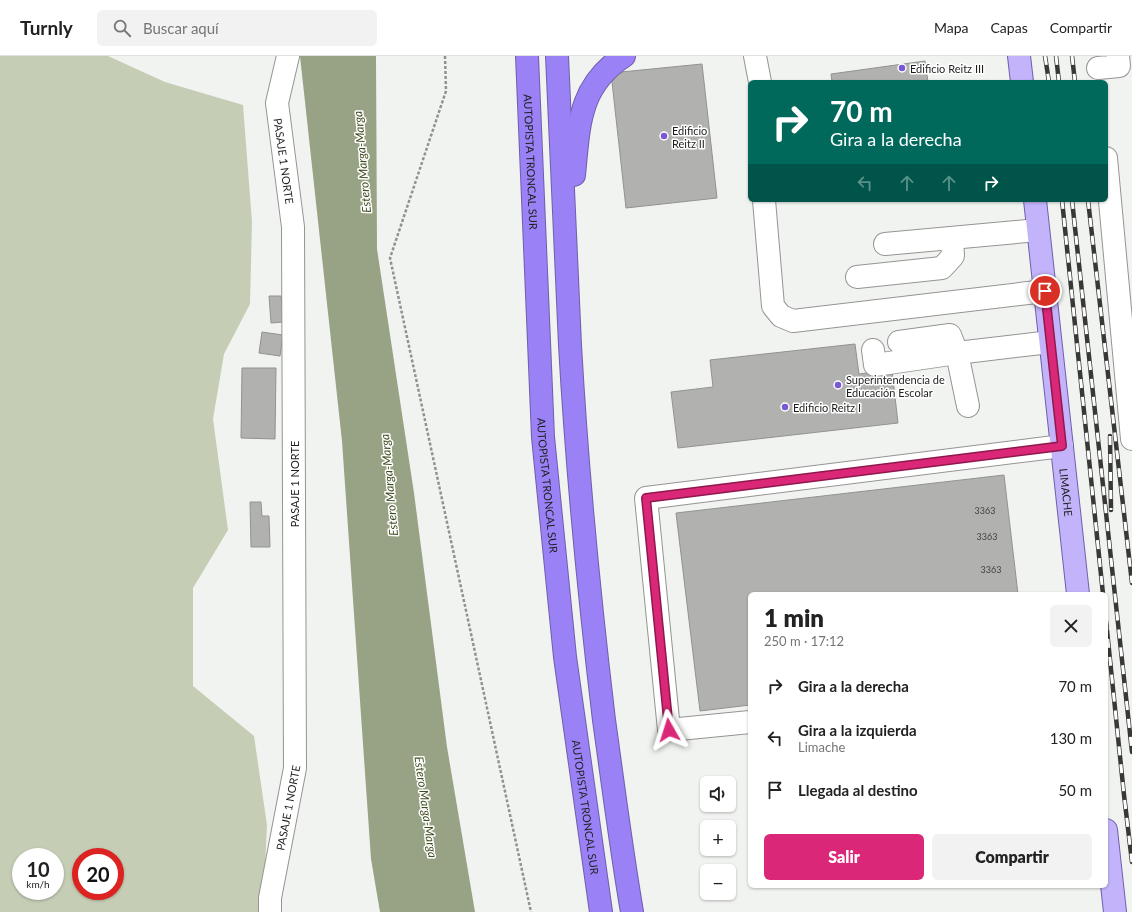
<!DOCTYPE html>
<html lang="es">
<meta charset="utf-8">
<style>
body{margin:0;font-family:Lato,sans-serif;background:#f2f2f2;color:#222;height:100vh;display:flex;flex-direction:column;font-size:15px;white-space:nowrap}
*{box-sizing:border-box;margin:0}
p{font-size:13px;color:#767676}
.icon{flex:none;width:22px;height:22px;fill:none;stroke:currentColor;stroke-width:2;stroke-linecap:round;stroke-linejoin:round}
.map{position:relative;flex:1;overflow:hidden}
.details{position:absolute;left:748px;top:536px;width:360px;height:296px;display:flex;flex-direction:column;background:#fff;border-radius:6px;box-shadow:0 1px 3px #0004}
.details>*{flex:none}
.banner{position:absolute;left:748px;top:24px;width:360px;height:122px;border-radius:6px;box-shadow:0 1px 3px #0004;background:#00695c;color:#fff;overflow:hidden}
.controls{position:absolute;left:700px;top:720px;display:grid;gap:8px}
.controls a{display:grid;place-items:center;width:36px;height:36px;border-radius:6px;background:#fff;box-shadow:0 1px 3px #0004;font-size:20px}
.speed{position:absolute;left:12px;top:792px;display:flex;gap:8px;font-size:20px;font-weight:700;text-align:center}
.speed>*{display:grid;place-content:center;width:52px;height:52px;border-radius:50%;background:#fff;box-shadow:0 1px 3px #0004;line-height:1}
.speed small{font-size:10px;font-weight:400}
.speed .limit{border:6px solid #d22;background:#fff;color:#111}
.pin{position:absolute;display:grid;place-items:center;width:34px;height:34px;color:#fff;margin:-17px;border:2px solid #fff;border-radius:50%;box-shadow:0 1px 4px #0007}
.me{position:absolute;width:44px;margin:-22px;rotate:354deg;stroke-linejoin:round;filter:drop-shadow(0 0 3px #0008)}
.turn{display:flex;align-items:center;gap:14px;height:84px;padding:0 16px;font-size:18px}
.turn .icon{width:52px;height:52px;stroke-width:2.5}
.turn b{display:block;font-size:28px;line-height:34px}
.lanes{display:flex;align-items:center;height:38px;padding:0 16px;background:#0003;justify-content:center;gap:20px;direction:ltr}
.lanes .off{opacity:.35}
.round{display:grid;place-items:center;flex:none;width:42px;height:42px;border-radius:6px;background:#f2f2f2}
.head{display:flex;align-items:center;justify-content:space-between;height:68px;padding:0 16px}
h1{font-size:24px;font-weight:800;line-height:30px}
.cta{display:flex;gap:8px;margin-top:auto;padding:8px 16px}
.cta a{flex:1;height:46px;border-radius:6px;background:#db2777;color:#fff;font-size:16px;font-weight:800;line-height:46px;text-align:center}
.cta a+a{background:#f2f2f2;color:#222}
ul{padding:0;list-style:none}
li{display:flex;align-items:center;gap:12px;height:52px;padding:0 16px}
li div{flex:1}
li b{display:block;font-size:15px}
li em{font-style:normal}
header{display:flex;align-items:center;gap:24px;box-sizing:border-box;height:56px;padding:0 20px;background:#fff;border-bottom:1px solid #e0e0e0}
header strong{font-size:19px}
nav{display:flex;gap:22px;margin-inline-start:auto;font-size:14px}
.search{width:280px;height:36px;background:#f2f2f2;display:flex;align-items:center;gap:10px;box-sizing:border-box;padding:0 14px;border-radius:6px;color:#767676;font-size:15px}
.map>svg:first-child{display:block}
</style>
<header>
<strong>Turnly</strong>
<div class="search"><svg class="icon" aria-label="search" viewBox="0 0 24 24"><circle cx="10" cy="10" r="6"/><path d="M15 15l6 6"/></svg>Buscar aquí</div>
<nav><a>Mapa</a><a>Capas</a><a>Compartir</a></nav>
</header>
<div class="map">
<svg width="1132" height="856" viewBox="0 0 1132 856">
<rect width="100%" height="100%" fill="#f1f3f0"/>
<path fill="#c5ceb5" fill-rule="evenodd" d="M0,0H108L165,26L243,49L252,166L250,248L224,298L213,363L228,474L193,532V630L254,680L267,769L263,856H0ZM21,801H55V835H21ZM81,801H115V835H81Z"/>
<path fill="#98a285" d="M300,0H376L377,193L414,437L447,691L475,856H380L371,803L342,385Z"/>
<g fill="#b1b2af" stroke="#929390">
<path d="M925,5L928,26H832L831,18Z"/>
<path d="M702,8L717,142L626,152L611,17Z"/>
<path d="M269,240H281L284,266L271,267Z"/>
<path d="M262,276L283,279L280,300L259,297Z"/>
<path d="M855,288L859,318L892,314L898,367L678,392L671,336L713,331L710,304Z"/>
<path d="M242,312H276L275,383L241,382Z"/>
<path d="M1004,419L1018,538H750V649L700,655L676,457Z"/>
<path d="M250,446H261L262,460H269L270,491H251Z"/>
</g>
<g fill="none" stroke-linecap="round" stroke-linejoin="round">
<g stroke="#949592" stroke-width="24">
<g id="minor">
<path d="M755,0L760,26"/>
<path d="M1098,12L1119,10L1118,0"/>
<path d="M1106,102L1132,383"/>
<path d="M764,144L773,250L781,260L793,265L1045,235"/>
<path d="M885,188L1038,174"/>
<path d="M857,221L942,212L953,200L952,182"/>
<path d="M899,286L950,279L957,297L968,350"/>
<path d="M873,294L875,309L957,297L1050,286"/>
<path d="M750,666L669,674L646,442L1062,390"/>
<path id="s1" d="M270,856V842L295,712L293,171L277,47L288,0"/>
</g>
</g>
<g stroke="#6f5faa" stroke-width="24">
<g id="major">
<path d="M1019,0L1022,26"/>
<path id="s2" d="M1035,144L1078,538"/>
<path d="M1106,774L1115,856"/>
</g>
</g>
<g stroke="#6f5faa" stroke-width="24">
<g id="highway">
<path id="s3" d="M527,0L543,381L565,601L601,856"/>
<path d="M557,0C562,96 565,193 570,289C577,414 589,539 604,664C613,728 621,792 632,856"/>
<path d="M574,119C579,70 578,30 624,0"/>
</g>
</g>
<path stroke="#90928f" stroke-width="2.5" stroke-dasharray="3 2" stroke-linecap="butt" d="M445,0L446,35L390,202L531,856"/>
<use href="#minor" stroke="#fff" stroke-width="22"/>
<use href="#major" stroke="#c3b3fa" stroke-width="22"/>
<use href="#highway" stroke="#9b81f6" stroke-width="22"/>
<g stroke="#383937" stroke-width="4.5">
<g id="rail">
<path d="M1045,0L1049,26"/>
<path d="M1056,0L1059,26"/>
<path d="M1072,0L1075,26"/>
<path d="M1062,144L1103,538"/>
<path d="M1072,144L1132,696"/>
<path d="M1088,144L1132,527"/>
<path d="M1110,380L1111,454"/>
<path d="M1106,565L1124,739L1132,806"/>
</g>
</g>
<use href="#rail" stroke="#fff" stroke-width="3" stroke-dasharray="9" stroke-linecap="butt"/>
</g>
<g fill="none" stroke-linecap="round" stroke-linejoin="round">
<g stroke="#8e194d" stroke-width="10">
<path id="route" d="M669,674L646,442L1062,390L1045,235"/>
</g>
<use href="#route" stroke="#db2777" stroke-width="7"/>
</g>
<g fill="#7959d3" stroke="#fff" stroke-width="1.5">
<circle cx="902" cy="12" r="4"/>
<circle cx="664" cy="80" r="4"/>
<circle cx="838" cy="329" r="4"/>
<circle cx="785" cy="351" r="4"/>
</g>
<g text-anchor="middle" dominant-baseline="central" stroke-width="3" stroke-linejoin="round" paint-order="stroke">
<g font-size="9" fill="#434442">
<text x="985" y="454">3363</text>
<text x="987" y="480">3363</text>
<text x="991" y="513">3363</text>
</g>
<g font-size="11" fill="#1e1f1d" stroke="#fff" text-anchor="start">
<text x="910" y="12">Edificio Reitz III</text>
<text x="672" y="74">Edificio<tspan x="672" dy="13">Reitz II</tspan></text>
<text x="846" y="323">Superintendencia de<tspan x="846" dy="13">Educación Escolar</tspan></text>
<text x="793" y="351">Edificio Reitz I</text>
</g>
<g font-size="11" fill="#1e1f1d" stroke="#fff">
<text transform="translate(284 105) rotate(82)">PASAJE 1 NORTE</text>
<text stroke="none"><textPath href="#s3" startOffset="106">AUTOPISTA TRONCAL SUR</textPath></text>
<text transform="translate(294 428) rotate(-90)">PASAJE 1 NORTE</text>
<text stroke="none"><textPath href="#s3" startOffset="430">AUTOPISTA TRONCAL SUR</textPath></text>
<text stroke="none"><textPath href="#s2" startOffset="294">LIMACHE</textPath></text>
<text stroke="none"><textPath href="#s1" startOffset="106">PASAJE 1 NORTE</textPath></text>
<text stroke="none"><textPath href="#s3" startOffset="754">AUTOPISTA TRONCAL SUR</textPath></text>
</g>
<g font-size="12" font-style="italic" fill="#3f4c1d" stroke="#fff">
<text transform="translate(362 106) rotate(-95)">Estero Marga-Marga</text>
<text transform="translate(389 429) rotate(-95)">Estero Marga-Marga</text>
<text transform="translate(426 751) rotate(82)">Estero Marga-Marga</text>
</g>
</g>
</svg>
<div class="controls">
<a><svg class="icon" aria-label="sound" viewBox="0 0 24 24"><path d="M4 9h4l5-4v14l-5-4H4zM17 9q2 3 0 6"/></svg></a>
<a>+</a>
<a>−</a>
</div>
<div class="speed"><div>10<small>km/h</small></div><div class="limit">20</div></div>
<div class="pin" style="left:1045px;top:235px;background:#d93025"><svg class="icon" aria-label="arrive" viewBox="0 0 24 24"><path d="M6 21V4h12l-3 4 3 4H6"/></svg></div>
<svg class="me" style="left:669px;top:674px" viewBox="-20 -20 40 40"><path d="M0-17L14 15 0 8-14 15z" fill="#db2777" stroke="#fff" stroke-width="4"/></svg>
<div class="banner">
<div class="turn"><svg class="icon" aria-label="right" viewBox="0 0 24 24"><path d="M7 20v-9h11M14 6l5 5-5 5"/></svg><div><b>70 m</b>Gira a la derecha</div></div>
<div class="lanes"><svg class="icon off" aria-label="left" viewBox="0 0 24 24"><path d="M17 20v-9H6M10 6l-5 5 5 5"/></svg><svg class="icon off" aria-label="ahead" viewBox="0 0 24 24"><path d="M12 20V5M6 11l6-6 6 6"/></svg><svg class="icon off" aria-label="ahead" viewBox="0 0 24 24"><path d="M12 20V5M6 11l6-6 6 6"/></svg><svg class="icon" aria-label="right" viewBox="0 0 24 24"><path d="M7 20v-9h11M14 6l5 5-5 5"/></svg></div>
</div>
<section class="details">
<div class="head"><div><h1>1 min</h1><p>250 m · 17:12</p></div><a class="round"><svg class="icon" aria-label="close" viewBox="0 0 24 24"><path d="M6 6l12 12M18 6L6 18"/></svg></a></div>
<ul>
<li><svg class="icon" aria-label="right" viewBox="0 0 24 24"><path d="M7 20v-9h11M14 6l5 5-5 5"/></svg><div><b>Gira a la derecha</b></div><em>70 m</em></li>
<li><svg class="icon" aria-label="left" viewBox="0 0 24 24"><path d="M17 20v-9H6M10 6l-5 5 5 5"/></svg><div><b>Gira a la izquierda</b><p>Limache</p></div><em>130 m</em></li>
<li><svg class="icon" aria-label="arrive" viewBox="0 0 24 24"><path d="M6 21V4h12l-3 4 3 4H6"/></svg><div><b>Llegada al destino</b></div><em>50 m</em></li>
</ul>
<div class="cta"><a>Salir</a><a>Compartir</a></div>
</section>
</div>
